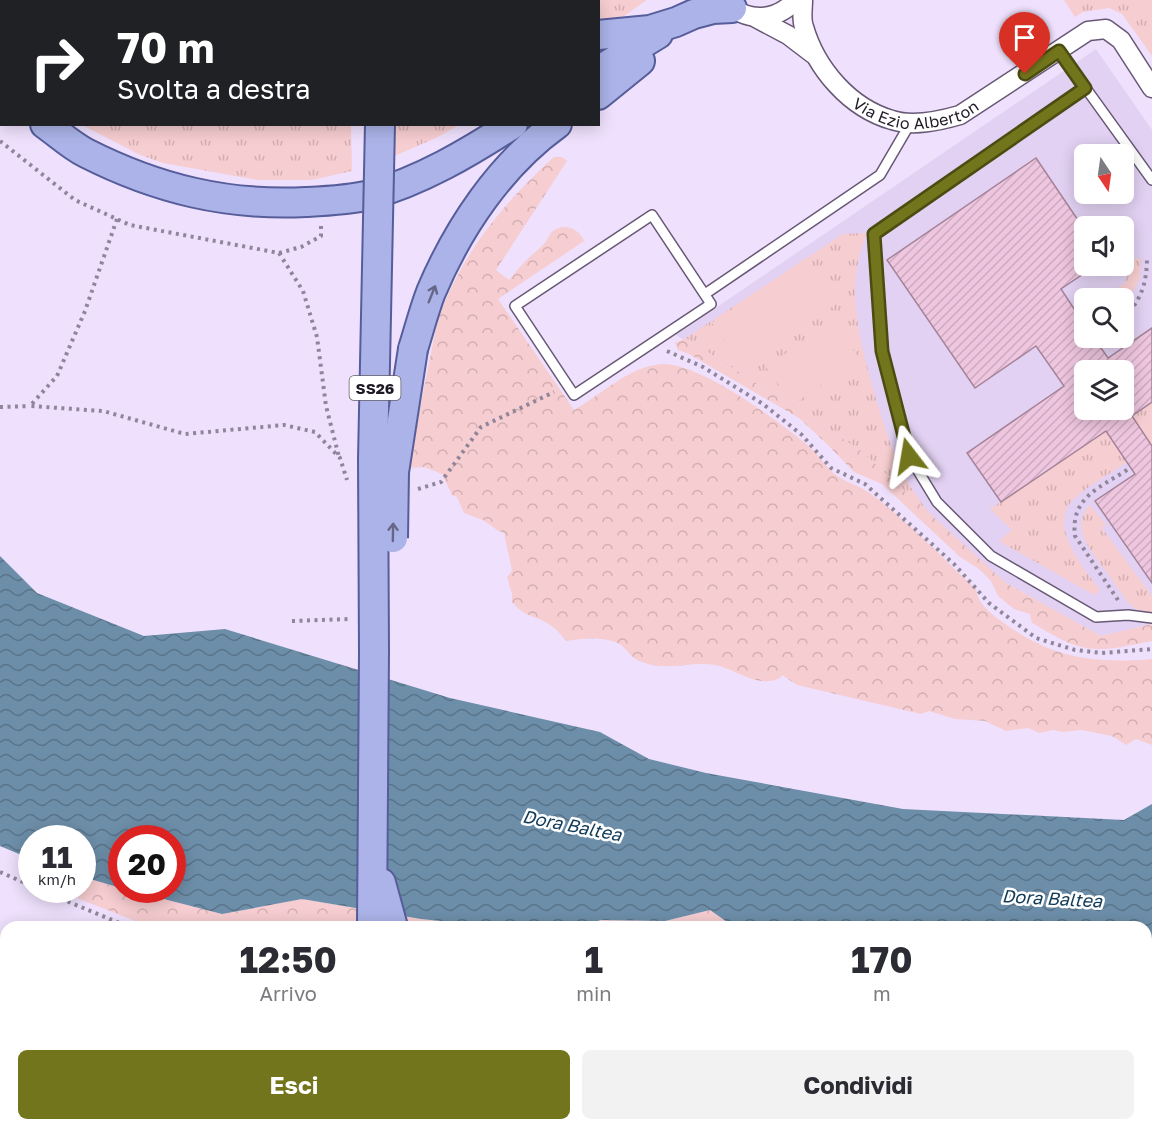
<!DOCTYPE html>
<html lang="it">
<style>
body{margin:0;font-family:"Golos Text",sans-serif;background:#f2f2f3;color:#2b2b33;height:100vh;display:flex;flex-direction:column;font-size:22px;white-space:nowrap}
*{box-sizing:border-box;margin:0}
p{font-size:20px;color:#7c7c81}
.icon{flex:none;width:33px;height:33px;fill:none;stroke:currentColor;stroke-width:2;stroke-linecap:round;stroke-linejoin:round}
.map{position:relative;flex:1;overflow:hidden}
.details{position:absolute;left:0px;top:921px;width:1152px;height:210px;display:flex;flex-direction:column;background:#fff;border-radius:18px 18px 0 0;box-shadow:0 3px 15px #0003}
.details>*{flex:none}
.hud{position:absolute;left:0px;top:0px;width:600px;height:126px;box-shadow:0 3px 15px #0003;background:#202124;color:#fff;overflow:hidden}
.needle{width:39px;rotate:167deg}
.controls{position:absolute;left:1074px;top:144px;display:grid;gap:12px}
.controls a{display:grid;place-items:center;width:60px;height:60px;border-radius:9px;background:#fff;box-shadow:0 3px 15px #0003;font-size:30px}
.speed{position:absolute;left:18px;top:825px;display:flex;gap:12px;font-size:30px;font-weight:700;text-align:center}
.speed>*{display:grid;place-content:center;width:78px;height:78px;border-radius:50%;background:#fff;box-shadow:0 3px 15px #0003;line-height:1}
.speed small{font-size:15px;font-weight:400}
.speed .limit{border:9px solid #d22;background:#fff;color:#111}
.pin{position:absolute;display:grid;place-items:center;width:51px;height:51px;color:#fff;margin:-62px -26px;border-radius:50% 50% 50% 0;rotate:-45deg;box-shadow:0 0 6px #0007}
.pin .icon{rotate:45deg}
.me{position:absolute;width:66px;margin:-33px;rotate:346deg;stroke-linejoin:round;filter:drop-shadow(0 0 4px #0008)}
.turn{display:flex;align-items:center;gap:21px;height:126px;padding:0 18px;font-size:27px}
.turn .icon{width:78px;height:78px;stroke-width:2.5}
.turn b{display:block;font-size:42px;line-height:51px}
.eta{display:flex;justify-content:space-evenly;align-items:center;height:102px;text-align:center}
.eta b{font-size:36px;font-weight:700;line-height:42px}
.primary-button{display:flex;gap:12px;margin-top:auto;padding:12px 18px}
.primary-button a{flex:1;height:69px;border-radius:9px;background:#73751c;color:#fff;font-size:24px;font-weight:700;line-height:69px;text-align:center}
.primary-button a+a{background:#f2f2f3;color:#2b2b33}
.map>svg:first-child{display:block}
</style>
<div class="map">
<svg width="1152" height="1131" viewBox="0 0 1152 1131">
<defs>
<pattern id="grass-tufts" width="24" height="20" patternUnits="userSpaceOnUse" patternTransform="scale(1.5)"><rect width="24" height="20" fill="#f6cdd0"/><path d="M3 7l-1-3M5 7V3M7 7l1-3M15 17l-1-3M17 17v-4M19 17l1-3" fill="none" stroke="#d3afb2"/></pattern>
<pattern id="forest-crowns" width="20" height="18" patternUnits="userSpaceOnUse" patternTransform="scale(1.5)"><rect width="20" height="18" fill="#f6cdd0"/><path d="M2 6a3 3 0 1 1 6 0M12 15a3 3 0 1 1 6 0" fill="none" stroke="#d3afb2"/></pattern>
<pattern id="water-waves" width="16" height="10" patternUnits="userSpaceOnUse" patternTransform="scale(1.5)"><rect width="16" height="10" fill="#6d8ea9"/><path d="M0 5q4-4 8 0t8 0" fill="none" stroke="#597389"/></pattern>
<pattern id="building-hatch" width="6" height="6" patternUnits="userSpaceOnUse" patternTransform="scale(1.5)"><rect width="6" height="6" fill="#eec6df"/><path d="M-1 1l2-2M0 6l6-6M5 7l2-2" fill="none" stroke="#ccaabf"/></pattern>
</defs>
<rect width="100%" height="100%" fill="#efe1fd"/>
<path fill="#e2d1f2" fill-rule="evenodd" d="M1096,49L1152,130V624L1101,636L1006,583L957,546L860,450L676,335ZM1084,154H1124V194H1084ZM1084,226H1124V266H1084ZM1084,298H1124V338H1084ZM1084,370H1124V410H1084Z"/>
<g fill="url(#grass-tufts)">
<path d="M0,0H346V1L2,2L1,64Z"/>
<path d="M507,0H647L624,16L599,21L598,2Z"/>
<path d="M1064,0H1152V56L1122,14L1109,8L1083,12L1075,17Z"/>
<path d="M82,125H351L352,171L312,180H257L163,163L138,154Z"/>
<path d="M383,125H459L438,137L383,161Z"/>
<path d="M867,233C843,287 861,346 876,399C884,426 892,452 905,477C912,490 921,503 931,515L860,450L686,338L843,234Z"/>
<path d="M1141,258L1140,278L1124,308V298H1102L1125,283L1133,259Z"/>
<path d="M1152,402V446L1132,416Z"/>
<path d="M1106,431L1127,462C1110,474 1087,486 1073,500C1047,525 1084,569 1100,590L1094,595L999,541L1012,530L990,509Z"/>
<path d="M1090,505L1106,525L1102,528L1152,596V616L1134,608L1127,601C1119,589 1111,578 1102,566C1089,548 1070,526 1090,505Z"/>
<path d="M591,1125H825L832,1131H590Z"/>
</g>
<g fill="url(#forest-crowns)">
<path d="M554,157H562L567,161L496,270L509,280C521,265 528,258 542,246C547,242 548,235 553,231C564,222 580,229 584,241L498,299L574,410C601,395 629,366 662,364C699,362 782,423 811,448C820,456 826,468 836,475C847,483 860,486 871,494C909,522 942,558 976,589C978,604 989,612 1001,621C1051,658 1092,664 1152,659V745L1136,739L1126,745L1112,736L1081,730L1063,732L1053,730L1039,733L1028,728L1006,731L985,721L955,719L929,711L921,714L797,685L782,675L780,678C757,689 737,669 715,665C690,661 666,672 642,662C633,659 628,651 621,645C607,636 582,638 567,641C562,637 558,631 553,627C538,615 526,619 512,602V594L507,577L512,571L504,533L497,530L483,520L464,513L457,497L452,495L442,474L424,467L408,468L437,323C459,257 503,203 554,157Z"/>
<path d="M686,338L860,450L1006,583L1101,636L1152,624V641C1134,644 1115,650 1097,649C1073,649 1052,634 1032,623L1030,614L1014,609L998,596L991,581L979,569L960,557L882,484L854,472L829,446L799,418L689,354L678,350L675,343Z"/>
<path d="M83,877L121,888L122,890H129L222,914L302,899L421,919L500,927H150L57,890H82Z"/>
<path d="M710,910L734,927H576L601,920L665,921Z"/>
<path d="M1146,1032L1152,1033V1116H1146Z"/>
<path d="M825,1125H996L1009,1131H832Z"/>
</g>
<g fill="#f6cdd0">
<path d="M806,258L838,303L743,368L712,323Z"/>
<path d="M833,320L859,358L793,405L766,367Z"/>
</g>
<path fill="url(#water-waves)" d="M0,556L37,593L144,636L225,629L450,698L600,732L649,759L706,773L903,809L1124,820L1152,804V1033L1146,1032V927H734L710,910L665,921L601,920L576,927H500L421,919L302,899L222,914L129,890H172V838H122L121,888L83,877L82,838H32L31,859L0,846Z"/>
<path fill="url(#building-hatch)" stroke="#a48398" stroke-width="1.5" fill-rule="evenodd" d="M1036,158L1084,229V266H1095L1061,289L1084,324V338H1094L1108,358L1152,328V402L1132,416L1152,446V583L1095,501L1135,474L1106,431L1001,502L967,453L1064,386L1036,346L975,388L887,260ZM1084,370H1124V410H1084Z"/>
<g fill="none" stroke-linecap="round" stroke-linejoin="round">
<g stroke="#675875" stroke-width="12">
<g id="lane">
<path d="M1059,51L1152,180"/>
<path d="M1085,88L874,234L882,351L909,456L937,502L991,556L1096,617L1128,615L1152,618"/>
<path d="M652,215L711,304L574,395L515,306Z"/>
<path d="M705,294L880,175L911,122"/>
</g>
</g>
<g stroke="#675875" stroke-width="21">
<g id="street">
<path id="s1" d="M803,0C803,9 801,19 804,27C816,69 850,108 892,120C913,127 939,121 960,115L1088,31L1106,29L1121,40L1152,88"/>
<path d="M725,1C746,23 775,22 796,0"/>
<path d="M756,18L788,35L813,54"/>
</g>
</g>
<g stroke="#565d9a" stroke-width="32">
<g id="primary">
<path d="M377,0V2"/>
<path d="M489,0L491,2"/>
<path d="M598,35L650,30L676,22L694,14L713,9L732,8"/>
<path d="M598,71L658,34"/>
<path d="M0,80L2,82"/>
<path d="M598,95L640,61"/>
<path d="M45,124C59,134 72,146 86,153C157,189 227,206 306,202C327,201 350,200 370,195C421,181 468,153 513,124"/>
<path d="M413,349C419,330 424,310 431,292C458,228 500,165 557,124"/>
<path d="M381,883L393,927"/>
<path d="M372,927L374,651"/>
<path d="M400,1125V1131"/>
<path d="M366,1131L367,1125"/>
</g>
</g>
<g stroke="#90869b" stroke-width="4" stroke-dasharray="3 4.5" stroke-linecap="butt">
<path d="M0,141L75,200L130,225L279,253L301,247L321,236V226"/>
<path d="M117,219L85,311L57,376L30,406L103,411L185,434L284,425L315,432L340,458L347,480"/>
<path d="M279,253L303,291L317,337L326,406L339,457"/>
<path d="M1124,317C1142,300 1147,281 1147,257"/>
<path d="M1124,335L1129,344"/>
<path d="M1094,338H1095"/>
<path d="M667,351L703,367L763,404L802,435L831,468L865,484L954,564L989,603L1036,638L1075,650L1102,653L1152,649"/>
<path d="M0,407L30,406"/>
<path d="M418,489L441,482L481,427L554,392"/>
<path d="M1118,600L1075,536C1070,496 1102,487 1130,468"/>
<path d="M292,621L349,619"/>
<path d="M0,872L32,886"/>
<path d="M40,890L129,927"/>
<path d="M1065,1125L1075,1131"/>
</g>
<use href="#lane" stroke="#fff" stroke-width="9"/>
<use href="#street" stroke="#fff" stroke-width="18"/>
<use href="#primary" stroke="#abb3e8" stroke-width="28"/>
<g stroke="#565d9a" stroke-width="32" stroke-linecap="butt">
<g id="primary-bridge">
<path d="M393,538L394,472L413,349"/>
<path d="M374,651L373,459L380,124"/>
</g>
</g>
<use href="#primary-bridge" stroke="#abb3e8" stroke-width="28"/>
</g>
<defs><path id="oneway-shaft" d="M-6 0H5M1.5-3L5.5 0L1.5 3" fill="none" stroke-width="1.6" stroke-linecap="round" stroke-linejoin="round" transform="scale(1.5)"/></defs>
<g stroke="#666687">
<use href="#oneway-shaft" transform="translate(432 294) rotate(-68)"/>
<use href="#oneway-shaft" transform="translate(393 532) rotate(-89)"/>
</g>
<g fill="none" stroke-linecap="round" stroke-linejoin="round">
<g stroke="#4b4c12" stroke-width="15">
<path id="route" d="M909,456L882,351L874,234L1085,88L1059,51L1025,74"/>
</g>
<use href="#route" stroke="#73751c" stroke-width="10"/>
</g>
<g text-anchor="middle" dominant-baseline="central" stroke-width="5" stroke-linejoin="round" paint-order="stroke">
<rect fill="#fff" stroke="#635f67" stroke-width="1.5" x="349.5" y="376" width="51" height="24" rx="4.5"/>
<g font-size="15" font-weight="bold" fill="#201a26">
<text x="375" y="388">SS26</text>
</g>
<g font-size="16" fill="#201a26" stroke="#fff">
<text stroke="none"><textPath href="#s1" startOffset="184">Via Ezio Alberton</textPath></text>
</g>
<g font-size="18" font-style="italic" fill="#113b58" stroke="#fff">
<text transform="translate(572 825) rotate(11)">Dora Baltea</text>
<text transform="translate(1052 898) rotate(3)">Dora Baltea</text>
</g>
</g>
</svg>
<div class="controls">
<a><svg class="needle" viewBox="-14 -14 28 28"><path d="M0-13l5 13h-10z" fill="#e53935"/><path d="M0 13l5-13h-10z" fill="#7c7c81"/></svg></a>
<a><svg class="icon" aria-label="sound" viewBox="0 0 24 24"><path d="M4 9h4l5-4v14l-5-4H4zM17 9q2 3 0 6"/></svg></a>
<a><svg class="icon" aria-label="search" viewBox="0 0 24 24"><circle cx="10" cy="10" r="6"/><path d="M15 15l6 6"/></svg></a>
<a><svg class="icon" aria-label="layers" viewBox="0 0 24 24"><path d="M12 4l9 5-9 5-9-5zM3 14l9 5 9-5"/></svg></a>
</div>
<div class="speed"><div>11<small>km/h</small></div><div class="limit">20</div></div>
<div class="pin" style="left:1025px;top:74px;background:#d93025"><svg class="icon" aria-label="arrive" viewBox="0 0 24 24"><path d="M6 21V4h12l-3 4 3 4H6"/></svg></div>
<svg class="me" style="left:909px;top:456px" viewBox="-20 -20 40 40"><path d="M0-17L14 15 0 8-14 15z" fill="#73751c" stroke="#fff" stroke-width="4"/></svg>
<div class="hud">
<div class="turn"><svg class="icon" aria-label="right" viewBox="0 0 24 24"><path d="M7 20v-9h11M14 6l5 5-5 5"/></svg><div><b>70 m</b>Svolta a destra</div></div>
</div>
<section class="details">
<div class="eta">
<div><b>12:50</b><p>Arrivo</p></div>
<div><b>1</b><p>min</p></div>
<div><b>170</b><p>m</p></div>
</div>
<div class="primary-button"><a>Esci</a><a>Condividi</a></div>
</section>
</div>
